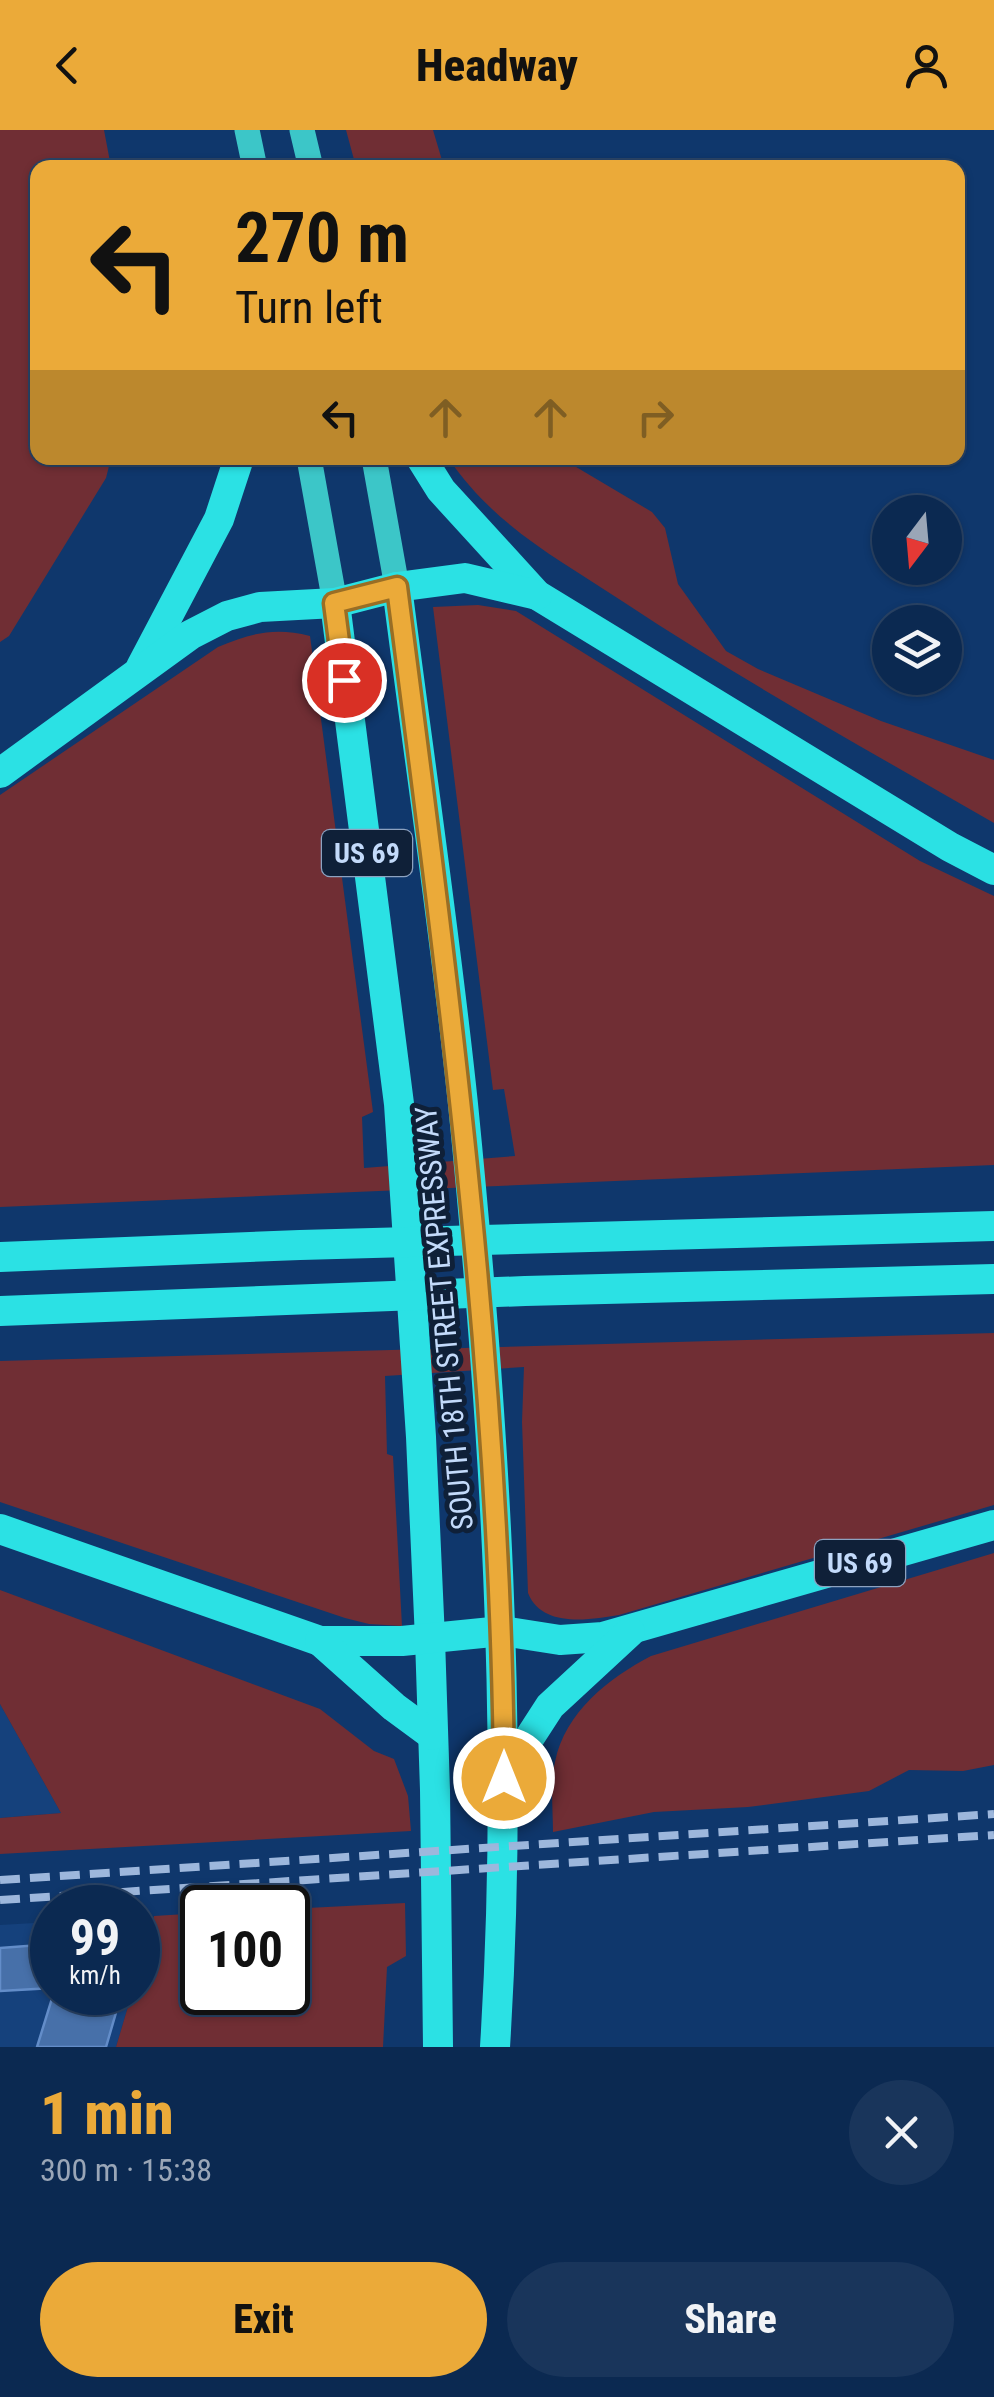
<!DOCTYPE html>
<meta charset="utf-8">
<style>
body{margin:0;font-family:"Roboto Condensed",sans-serif;background:#19355b;color:#f1f3f6;height:100vh;display:flex;flex-direction:column;font-size:38px;white-space:nowrap}
*{box-sizing:border-box;margin:0}
p{font-size:32px;color:#9aa6b7}
.icon{flex:none;width:55px;height:55px;fill:none;stroke:currentColor;stroke-width:2;stroke-linecap:round;stroke-linejoin:round}
.map{position:relative;height:1917px;overflow:hidden}
.side{display:flex;flex-direction:column;background:#0b2951;flex:1}
.side>*{flex:none}
.hud{position:absolute;left:30px;top:30px;width:935px;height:305px;border-radius:20px;box-shadow:0 2px 8px #0004,0 0 0 2px #2b4568;background:#ebaa39;color:#111;overflow:hidden}
.needle{width:65px;rotate:196deg}
.controls{position:absolute;left:872px;top:365px;display:grid;gap:20px}
.controls a{display:grid;place-items:center;width:90px;height:90px;border-radius:50%;background:#0b2951;box-shadow:0 2px 8px #0004,0 0 0 2px #2b4568;font-size:50px}
.speed{position:absolute;left:30px;top:1755px;display:flex;gap:20px;font-size:50px;font-weight:700;text-align:center}
.speed>*{display:grid;place-content:center;width:130px;height:130px;border-radius:50%;background:#0b2951;box-shadow:0 2px 8px #0004,0 0 0 2px #2b4568;line-height:1}
.speed small{font-size:25px;font-weight:400}
.speed .limit{border:5px solid #111;border-radius:15px;background:#fff;color:#111}
.pin{position:absolute;display:grid;place-items:center;width:85px;height:85px;color:#fff;margin:-42px;border:5px solid #fff;border-radius:50%;box-shadow:0 2px 10px #0007}
.me{position:absolute;width:110px;margin:-55px;rotate:0deg;stroke-linejoin:round;filter:drop-shadow(0 0 8px #0008)}
.turn{display:flex;align-items:center;gap:35px;height:210px;padding:0 40px;font-size:45px}
.turn .icon{width:130px;height:130px;stroke-width:2.5}
.turn b{display:block;font-size:70px;line-height:85px}
.lanes{display:flex;align-items:center;height:95px;padding:0 40px;background:#0003;justify-content:center;gap:50px;direction:ltr}
.lanes .off{opacity:.35}
.round{display:grid;place-items:center;flex:none;width:105px;height:105px;border-radius:52px;background:#19355b}
.overview{display:flex;align-items:center;justify-content:space-between;height:170px;padding:0 40px}
h1{font-size:60px;font-weight:800;line-height:75px;color:#ebaa39}
.action{display:flex;gap:20px;margin-top:auto;padding:20px 40px}
.action a{flex:1;height:115px;border-radius:60px;background:#ebaa39;color:#111;font-size:40px;font-weight:800;line-height:115px;text-align:center}
.action a+a{background:#19355b;color:#f1f3f6}
header{display:flex;justify-content:space-between;align-items:center;height:130px;padding:0 40px;background:#ebaa39;color:#111;font-size:45px;font-weight:800}
.map>svg:first-child{display:block}
</style>
<header><svg class="icon" aria-label="back" viewBox="0 0 24 24"><path d="M15 5l-7 7 7 7"/></svg>Headway<svg class="icon" aria-label="person" viewBox="0 0 24 24"><circle cx="12" cy="8" r="4"/><path d="M4 21q1-7 8-7t8 7"/></svg></header>
<div class="map">
<svg width="994" height="1917" viewBox="0 0 994 1917">
<rect width="100%" height="100%" fill="#0f376c"/>
<g fill="#15417c">
<path d="M0,1574L61,1683L0,1688Z"/>
<path d="M52,1792V1862L132,1863L116,1917H0V1795Z"/>
</g>
<g fill="#702e34">
<path d="M0,0H104L111,37L38,38V328H111L106,348L9,506L0,512Z"/>
<path d="M346,0H433L444,37H356Z"/>
<path d="M448,328H561L652,382L665,398L678,454L726,521L758,539L881,591L994,630V693C869,621 743,551 622,471C554,426 496,397 448,328Z"/>
<path d="M478,475L516,481L920,731L994,766V1035L0,1077V665L218,517C251,503 275,497 310,506L373,982L362,987L364,1038L515,1026L504,959L493,960L433,477Z"/>
<path d="M994,1203V1375L619,1485C589,1490 542,1498 528,1463L522,1292L524,1237L385,1246L387,1324L393,1326L402,1496L369,1494L345,1488L0,1372V1231Z"/>
<path d="M994,1423V1635L963,1641L909,1640L869,1661L748,1677L654,1682L553,1702C553,1679 550,1654 555,1632C565,1582 609,1548 651,1526Z"/>
<path d="M0,1460L320,1579L374,1621L394,1629L408,1666L411,1701L0,1724V1688L61,1683L0,1574Z"/>
<path d="M405,1773L406,1826L387,1837L383,1917H116L132,1863L138,1862V1843L154,1786L202,1783V1862H288V1779Z"/>
</g>
<g fill="#4770a9" stroke="#638dc9" stroke-width="2.5">
<path d="M52,1814V1858L0,1861V1818Z"/>
<path d="M54,1862H122L106,1917H37Z"/>
</g>
<g fill="none" stroke-linecap="round" stroke-linejoin="round">
<g stroke="#3cc6c8" stroke-width="25">
<path d="M247,0L255,38"/>
<path d="M302,0L311,38"/>
<path d="M309,328L335,473"/>
<path d="M374,328L397,457"/>
</g>
<g stroke="#2be1e4" stroke-width="30">
<path d="M421,328L441,360L537,465L950,717L994,740"/>
<path d="M397,457C419,629 445,801 463,974C494,1287 515,1602 495,1917"/>
<path d="M335,473L399,974L421,1307L430,1509L435,1660L438,1917"/>
<path d="M141,537L219,389L239,328"/>
<path d="M0,643L190,505L227,486L260,477L335,473L397,457L465,448L537,465"/>
<path d="M0,1127L300,1115L994,1096"/>
<path d="M0,1181L525,1161L994,1149"/>
<path d="M0,1399L320,1511H402L502,1501L560,1510L603,1507L994,1395"/>
<path d="M320,1511L394,1577L432,1605"/>
<path d="M504,1647L550,1576L630,1502"/>
</g>
<g stroke="#9db7dc" stroke-width="8" stroke-dasharray="20 10" stroke-linecap="butt">
<path d="M0,1750L994,1684"/>
<path d="M0,1770L994,1705"/>
</g>
</g>
<g fill="none" stroke-linecap="round" stroke-linejoin="round">
<g stroke="#996e25" stroke-width="25">
<path id="route" d="M344,550L334,473L397,457C448,853 501,1249 504,1648"/>
</g>
<use href="#route" stroke="#ebaa39" stroke-width="18"/>
</g>
<g text-anchor="middle" dominant-baseline="central" stroke-width="10" stroke-linejoin="round" paint-order="stroke">
<g fill="#0f2038" stroke="#8da2c0" stroke-width="2.5">
<rect x="322" y="700" width="90" height="46" rx="8"/>
<rect x="815" y="1410" width="90" height="46" rx="8"/>
</g>
<g font-size="28" font-weight="bold" fill="#c3dafa">
<text x="367" y="723">US 69</text>
<text x="860" y="1433">US 69</text>
</g>
<g font-size="30" fill="#c3dafa" stroke="#0f2038">
<text transform="translate(444 1188) rotate(-95)">SOUTH 18TH STREET EXPRESSWAY</text>
</g>
</g>
</svg>
<div class="controls">
<a><svg class="needle" viewBox="-14 -14 28 28"><path d="M0-13l5 13h-10z" fill="#e53935"/><path d="M0 13l5-13h-10z" fill="#9aa6b7"/></svg></a>
<a><svg class="icon" aria-label="layers" viewBox="0 0 24 24"><path d="M12 4l9 5-9 5-9-5zM3 14l9 5 9-5"/></svg></a>
</div>
<div class="speed"><div>99<small>km/h</small></div><div class="limit">100</div></div>
<div class="pin" style="left:344px;top:550px;background:#d93025"><svg class="icon" aria-label="arrive" viewBox="0 0 24 24"><path d="M6 21V4h12l-3 4 3 4H6"/></svg></div>
<svg class="me" style="left:504px;top:1648px" viewBox="-20 -20 40 40"><circle r="17" fill="#ebaa39" stroke="#fff" stroke-width="3"/><path d="M0-11L8 9 0 5-8 9z" fill="#fff"/></svg>
<div class="hud">
<div class="turn"><svg class="icon" aria-label="left" viewBox="0 0 24 24"><path d="M17 20v-9H6M10 6l-5 5 5 5"/></svg><div><b>270 m</b>Turn left</div></div>
<div class="lanes"><svg class="icon" aria-label="left" viewBox="0 0 24 24"><path d="M17 20v-9H6M10 6l-5 5 5 5"/></svg><svg class="icon off" aria-label="ahead" viewBox="0 0 24 24"><path d="M12 20V5M6 11l6-6 6 6"/></svg><svg class="icon off" aria-label="ahead" viewBox="0 0 24 24"><path d="M12 20V5M6 11l6-6 6 6"/></svg><svg class="icon off" aria-label="right" viewBox="0 0 24 24"><path d="M7 20v-9h11M14 6l5 5-5 5"/></svg></div>
</div>
</div>
<section class="side">
<div class="overview"><div><h1>1 min</h1><p>300 m · 15:38</p></div><a class="round"><svg class="icon" aria-label="close" viewBox="0 0 24 24"><path d="M6 6l12 12M18 6L6 18"/></svg></a></div>
<div class="action"><a>Exit</a><a>Share</a></div>
</section>
